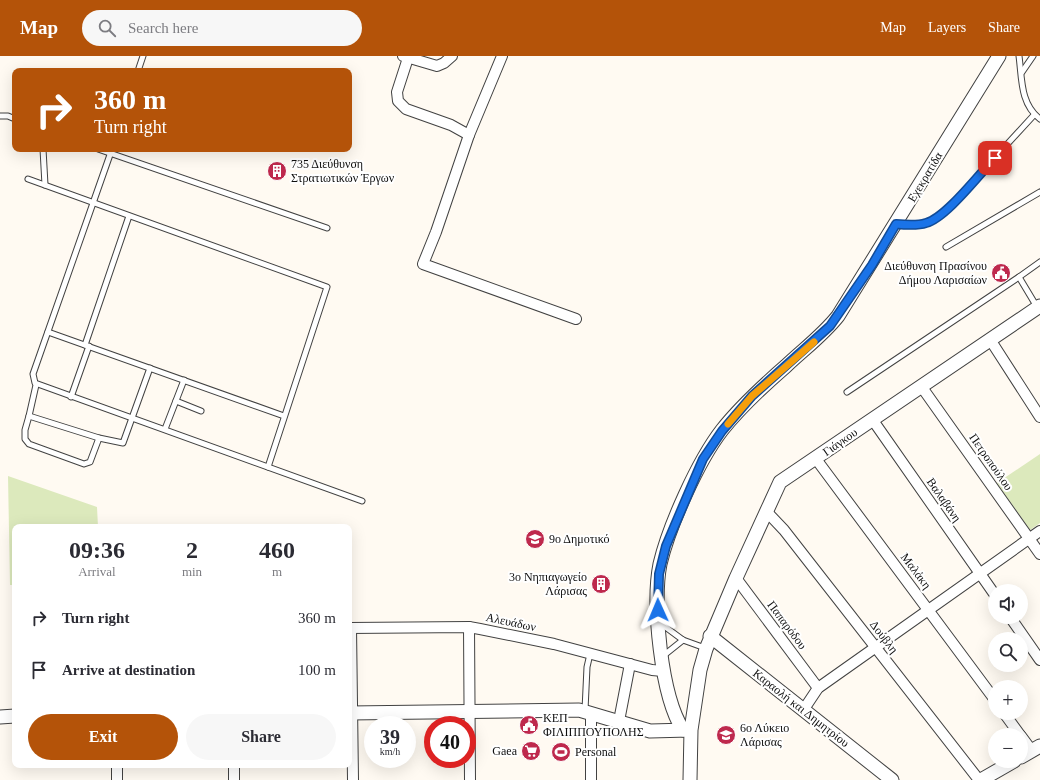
<!DOCTYPE html>
<meta charset="utf-8">
<style>
body{margin:0;font-family:"Times New Roman",serif;background:#f7f7f7;color:#2b2b33;height:100vh;display:flex;flex-direction:column;font-size:15px;white-space:nowrap}
*{box-sizing:border-box;margin:0}
p{font-size:13px;color:#7c7c81}
.icon{flex:none;width:22px;height:22px;fill:none;stroke:currentColor;stroke-width:2;stroke-linecap:round;stroke-linejoin:round}
.map{position:relative;flex:1;overflow:hidden}
.panel{position:absolute;left:12px;top:468px;width:340px;height:244px;display:flex;flex-direction:column;background:#fff;border-radius:8px;box-shadow:0 4px 16px #0002}
.panel>*{flex:none}
.guide{position:absolute;left:12px;top:12px;width:340px;height:84px;border-radius:8px;box-shadow:0 4px 16px #0002;background:#b45309;color:#fff;overflow:hidden}
.tools{position:absolute;left:988px;top:528px;display:grid;gap:8px}
.tools a{display:grid;place-items:center;width:40px;height:40px;border-radius:50%;background:#fff;box-shadow:0 4px 16px #0002;font-size:20px}
.speed{position:absolute;left:364px;top:660px;display:flex;gap:8px;font-size:20px;font-weight:700;text-align:center}
.speed>*{display:grid;place-content:center;width:52px;height:52px;border-radius:50%;background:#fff;box-shadow:0 4px 16px #0002;line-height:1}
.speed small{font-size:10px;font-weight:400}
.speed .limit{border:6px solid #d22;background:#fff;color:#111}
.pin{position:absolute;display:grid;place-items:center;width:34px;height:34px;color:#fff;margin:-17px;border-radius:8px;box-shadow:0 2px 6px #0006}
.me{position:absolute;width:44px;margin:-22px;rotate:359deg;stroke-linejoin:round;filter:drop-shadow(0 0 3px #0008)}
.turn{display:flex;align-items:center;gap:14px;height:84px;padding:0 16px;font-size:18px}
.turn .icon{width:52px;height:52px;stroke-width:2.5}
.turn b{display:block;font-size:28px;line-height:34px}
.eta{display:flex;justify-content:space-evenly;align-items:center;height:68px;text-align:center}
.eta b{font-size:24px;font-weight:600;line-height:28px}
.primary-button{display:flex;gap:8px;margin-top:auto;padding:8px 16px}
.primary-button a{flex:1;height:46px;border-radius:24px;background:#b45309;color:#fff;font-size:16px;font-weight:600;line-height:46px;text-align:center}
.primary-button a+a{background:#f7f7f7;color:#2b2b33}
ul{padding:0;list-style:none}
li{display:flex;align-items:center;gap:12px;height:52px;padding:0 16px}
li div{flex:1}
li b{display:block;font-size:15px}
li em{font-style:normal}
header{display:flex;align-items:center;gap:24px;box-sizing:border-box;height:56px;padding:0 20px;background:#b45309;color:#fff}
header strong{font-size:19px}
nav{display:flex;gap:22px;margin-inline-start:auto;font-size:14px}
.search{width:280px;height:36px;background:#f7f7f7;display:flex;align-items:center;gap:10px;box-sizing:border-box;padding:0 14px;border-radius:22px;color:#7c7c81;font-size:15px}
.map>svg:first-child{display:block}
</style>
<header>
<strong>Map</strong>
<div class="search"><svg class="icon" aria-label="search" viewBox="0 0 24 24"><circle cx="10" cy="10" r="6"/><path d="M15 15l6 6"/></svg>Search here</div>
<nav><a>Map</a><a>Layers</a><a>Share</a></nav>
</header>
<div class="map">
<svg width="1040" height="724" viewBox="0 0 1040 724">
<rect width="100%" height="100%" fill="#fffaf2"/>
<g fill="#dce9bc">
<path d="M1040,398V467L1030,474L997,427Z"/>
<path d="M8,420L97,451L98,471H15V529H10Z"/>
</g>
<g fill="none" stroke-linecap="round" stroke-linejoin="round">
<g stroke="#424242" stroke-width="7">
<g id="service">
<path d="M1019,0C1022,22 1020,48 1040,63"/>
<path d="M138,15L143,0"/>
<path d="M1022,16L1033,0"/>
<path d="M0,60H8L15,63"/>
<path d="M43,93L45,129"/>
<path d="M98,93L327,172"/>
<path d="M112,93L33,318L35,327L362,445"/>
<path d="M28,123L327,231L268,411"/>
<path d="M897,168L919,169L929,167L939,160L955,145L1034,59"/>
<path d="M946,191L1040,136"/>
<path d="M1019,221L1040,206"/>
<path d="M48,276L284,360"/>
<path d="M85,289L129,160"/>
<path d="M36,329L29,360L99,382L123,387L150,312"/>
<path d="M847,336L1019,221L1037,251"/>
<path d="M71,341L89,290"/>
<path d="M176,345L201,355"/>
<path d="M29,360L25,374V383L29,388L84,408L90,406L99,382"/>
<path d="M165,373L184,324"/>
<path d="M660,567L683,584L705,592"/>
<path d="M663,600L683,584"/>
<path d="M585,654L587,611L590,598"/>
</g>
</g>
<g stroke="#424242" stroke-width="12">
<g id="minor">
<path d="M403,0L437,10L444,7L452,0"/>
<path d="M502,0L469,79L436,176L423,208L576,263"/>
<path d="M408,2L397,36L398,45L406,53L451,69L469,79"/>
<path d="M991,285L1040,361"/>
<path d="M921,330L1040,498"/>
<path d="M872,363L995,539"/>
<path d="M816,403L995,644"/>
<path d="M766,455L784,474L979,724"/>
<path d="M736,522L818,632"/>
<path d="M1010,561L1040,604"/>
<path d="M469,571L470,724"/>
<path d="M349,572L469,571L480,573L554,588L652,614L663,615"/>
<path d="M351,572L353,724"/>
<path d="M804,653L818,632L1040,475"/>
<path d="M591,657V724"/>
<path d="M1004,657L1020,679"/>
<path d="M619,665L630,608"/>
<path d="M1021,680L1032,695"/>
<path d="M117,709V724"/>
<path d="M234,709V724"/>
</g>
</g>
<g stroke="#424242" stroke-width="15">
<g id="tertiary">
<path d="M710,580L892,724"/>
<path d="M349,657L579,654L650,675L689,674"/>
<path d="M0,661L15,660"/>
<path d="M683,674C661,640 652,548 660,508C669,470 698,405 722,374C741,350 763,330 786,310C804,293 823,279 838,260L999,0"/>
<path d="M1021,701L1040,690"/>
<path d="M690,724L691,674L700,614L706,593L736,522L780,426L1040,250"/>
<path d="M981,724L1014,705"/>
</g>
</g>
<use href="#service" stroke="#fff" stroke-width="5"/>
<use href="#minor" stroke="#fff" stroke-width="10"/>
<use href="#tertiary" stroke="#fff" stroke-width="13"/>
</g>
<g fill="none" stroke-linecap="round" stroke-linejoin="round">
<g stroke="#114b97" stroke-width="10">
<path id="route" d="M658,554L659,518L666,490L703,403L722,375L752,340L830,270L872,209L896,168C906,169 917,170 926,167C946,162 980,117 995,102"/>
</g>
<use href="#route" stroke="#1a73e8" stroke-width="7"/>
<path stroke="#f59e0b" stroke-width="7" d="M728,368L752,340L814,286"/>
</g>
<defs>
<g id="building-disc" transform="scale(1)"><circle r="9.5" fill="#be294d" stroke="#fff"/><path d="M-4-6H4V6H1V3H-1V6H-4ZM-2.5-4.3h1.7v1.8h-1.7ZM.8-4.3h1.7v1.8H.8ZM-2.5-1h1.7V.8h-1.7ZM.8-1h1.7V.8H.8Z" fill="#fff"/></g>
<g id="civic-disc" transform="scale(1)"><circle r="9.5" fill="#be294d" stroke="#fff"/><path d="M-.6-6.5H3V-4.5H.6V-3L4-1V1h2V6H-6V1h2V-1L-.6-3ZM-1.2 2.5V6h2.4V2.5Z" fill="#fff"/></g>
<g id="school-disc" transform="scale(1)"><circle r="9.5" fill="#be294d" stroke="#fff"/><path d="M0-5L7-2L0 1L-7-2ZM-4 1L0 2.5L4 1V4Q0 6-4 4Z" fill="#fff"/></g>
<g id="supermarket-disc" transform="scale(1)"><circle r="9.5" fill="#be294d" stroke="#fff"/><path d="M-6-5.5h2.5l.6 2H6L4.5 2H-2.5L-4.4-4H-6ZM-1.5 3.2a1.3 1.3 0 1 0 .1 0ZM3 3.2a1.3 1.3 0 1 0 .1 0Z" fill="#fff"/></g>
<g id="stadium-disc" transform="scale(1)"><circle r="9.5" fill="#be294d" stroke="#fff"/><path d="M0-5a6.5 5 0 1 0 0 10a6.5 5 0 1 0 0-10ZM-3.5-1.8h7v3.6h-7Z" fill="#fff"/></g>
</defs>
<g fill-rule="evenodd">
<use href="#building-disc" x="277" y="115"/>
<use href="#civic-disc" x="1001" y="217"/>
<use href="#school-disc" x="535" y="483"/>
<use href="#building-disc" x="601" y="528"/>
<use href="#civic-disc" x="529" y="669"/>
<use href="#school-disc" x="726" y="679"/>
<use href="#supermarket-disc" x="531" y="695"/>
<use href="#stadium-disc" x="561" y="696"/>
</g>
<g text-anchor="middle" dominant-baseline="central" stroke-width="4" stroke-linejoin="round" paint-order="stroke">
<g font-size="12" fill="#0f0f0f" stroke="#fff" text-anchor="start">
<text x="291" y="108">735 Διεύθυνση<tspan x="291" dy="14">Στρατιωτικών Έργων</tspan></text>
<text x="987" y="210" text-anchor="end">Διεύθυνση Πρασίνου<tspan x="987" dy="14">Δήμου Λαρισαίων</tspan></text>
<text x="549" y="483">9ο Δημοτικό</text>
<text x="587" y="521" text-anchor="end">3o Νηπιαγωγείο<tspan x="587" dy="14">Λάρισας</tspan></text>
<text x="543" y="662">ΚΕΠ<tspan x="543" dy="14">ΦΙΛΙΠΠΟΥΠΟΛΗΣ</tspan></text>
<text x="740" y="672">6ο Λύκειο<tspan x="740" dy="14">Λάρισας</tspan></text>
<text x="517" y="695" text-anchor="end">Gaea</text>
<text x="575" y="696">Personal</text>
</g>
<g font-size="12" fill="#0f0f0f" stroke="#fff">
<text transform="translate(925 121) rotate(-59)">Εχεκρατίδα</text>
<text transform="translate(840 386) rotate(-35)">Γιάγκου</text>
<text transform="translate(991 406) rotate(55)">Πετροπούλου</text>
<text transform="translate(944 444) rotate(55)">Βαλαβάνη</text>
<text transform="translate(916 515) rotate(53)">Μαλάκη</text>
<text transform="translate(511 566) rotate(12)">Αλευάδων</text>
<text transform="translate(787 569) rotate(53)">Παπαρόδου</text>
<text transform="translate(884 581) rotate(52)">Δούβλη</text>
<text transform="translate(801 652) rotate(38)">Καραολή και Δημητρίου</text>
</g>
</g>
</svg>
<div class="tools">
<a><svg class="icon" aria-label="sound" viewBox="0 0 24 24"><path d="M4 9h4l5-4v14l-5-4H4zM17 9q2 3 0 6"/></svg></a>
<a><svg class="icon" aria-label="search" viewBox="0 0 24 24"><circle cx="10" cy="10" r="6"/><path d="M15 15l6 6"/></svg></a>
<a>+</a>
<a>−</a>
</div>
<div class="speed"><div>39<small>km/h</small></div><div class="limit">40</div></div>
<div class="pin" style="left:995px;top:102px;background:#d93025"><svg class="icon" aria-label="arrive" viewBox="0 0 24 24"><path d="M6 21V4h12l-3 4 3 4H6"/></svg></div>
<svg class="me" style="left:658px;top:554px" viewBox="-20 -20 40 40"><path d="M0-17L14 15 0 8-14 15z" fill="#1a73e8" stroke="#fff" stroke-width="4"/></svg>
<div class="guide">
<div class="turn"><svg class="icon" aria-label="right" viewBox="0 0 24 24"><path d="M7 20v-9h11M14 6l5 5-5 5"/></svg><div><b>360 m</b>Turn right</div></div>
</div>
<section class="panel">
<div class="eta">
<div><b>09:36</b><p>Arrival</p></div>
<div><b>2</b><p>min</p></div>
<div><b>460</b><p>m</p></div>
</div>
<ul>
<li><svg class="icon" aria-label="right" viewBox="0 0 24 24"><path d="M7 20v-9h11M14 6l5 5-5 5"/></svg><div><b>Turn right</b></div><em>360 m</em></li>
<li><svg class="icon" aria-label="arrive" viewBox="0 0 24 24"><path d="M6 21V4h12l-3 4 3 4H6"/></svg><div><b>Arrive at destination</b></div><em>100 m</em></li>
</ul>
<div class="primary-button"><a>Exit</a><a>Share</a></div>
</section>
</div>
